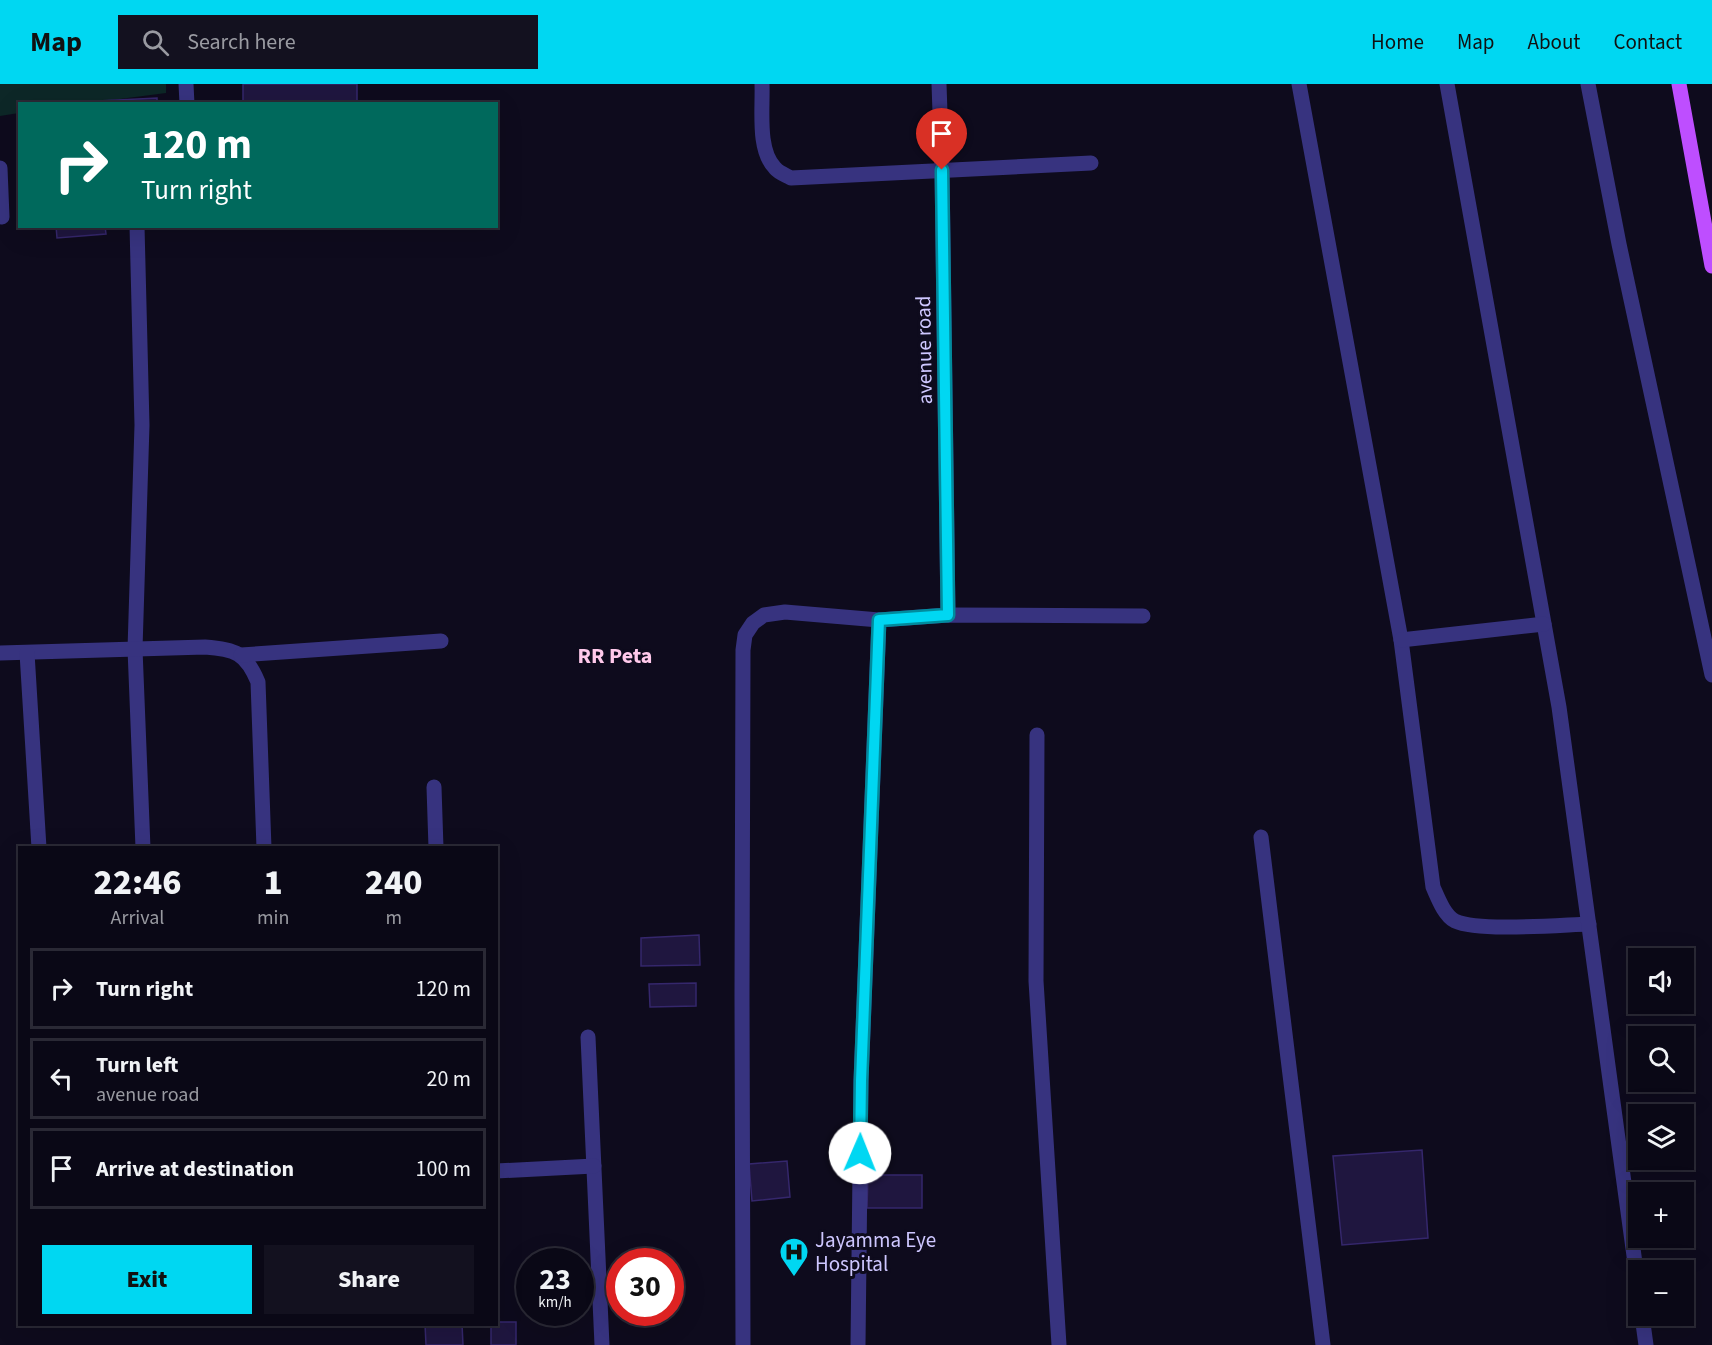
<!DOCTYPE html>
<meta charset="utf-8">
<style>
body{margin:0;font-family:"Source Sans 3",sans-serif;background:#13111f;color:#f1f3f6;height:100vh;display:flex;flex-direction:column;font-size:22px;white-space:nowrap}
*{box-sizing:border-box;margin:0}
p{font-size:20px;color:#999aa1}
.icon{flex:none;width:33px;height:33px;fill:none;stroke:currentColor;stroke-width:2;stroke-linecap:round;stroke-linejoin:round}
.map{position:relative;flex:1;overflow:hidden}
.sheet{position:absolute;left:18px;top:762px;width:480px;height:480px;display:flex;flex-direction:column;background:#0a0816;border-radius:0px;box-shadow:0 6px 24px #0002,0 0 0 2px #2a2935}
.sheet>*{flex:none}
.hud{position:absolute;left:18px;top:18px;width:480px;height:126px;border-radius:0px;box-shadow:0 6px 24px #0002,0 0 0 2px #2a2935;background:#00695c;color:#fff;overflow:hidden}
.tools{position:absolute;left:1628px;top:864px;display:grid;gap:12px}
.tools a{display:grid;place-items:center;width:66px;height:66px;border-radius:0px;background:#0a0816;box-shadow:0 6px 24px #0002,0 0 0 2px #2a2935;font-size:30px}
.speed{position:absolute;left:516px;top:1164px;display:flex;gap:12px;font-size:30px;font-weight:700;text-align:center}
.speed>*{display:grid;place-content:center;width:78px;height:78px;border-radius:50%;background:#0a0816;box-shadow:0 6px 24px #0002,0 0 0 2px #2a2935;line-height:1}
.speed small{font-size:15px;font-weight:400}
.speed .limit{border:9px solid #d22;background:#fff;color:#111}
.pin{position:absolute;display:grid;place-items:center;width:51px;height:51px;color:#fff;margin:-62px -26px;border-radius:50% 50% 50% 0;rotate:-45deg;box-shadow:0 0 6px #0007}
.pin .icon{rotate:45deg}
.me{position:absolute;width:66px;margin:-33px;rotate:1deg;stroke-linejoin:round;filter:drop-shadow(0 0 4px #0008)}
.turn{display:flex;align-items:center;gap:21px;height:126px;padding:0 24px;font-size:27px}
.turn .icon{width:78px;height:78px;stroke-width:2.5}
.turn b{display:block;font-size:42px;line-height:51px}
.eta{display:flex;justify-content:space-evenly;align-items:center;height:102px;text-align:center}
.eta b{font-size:36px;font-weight:800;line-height:42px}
.action{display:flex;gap:12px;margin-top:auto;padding:12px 24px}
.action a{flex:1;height:69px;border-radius:0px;background:#00d7f2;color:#111;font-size:24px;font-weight:800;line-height:69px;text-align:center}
.action a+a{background:#13111f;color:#f1f3f6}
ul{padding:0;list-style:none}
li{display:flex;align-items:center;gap:18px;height:81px;margin:0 12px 9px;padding:0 12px;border:3px solid #2a2935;border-radius:0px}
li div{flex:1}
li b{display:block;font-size:22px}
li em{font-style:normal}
header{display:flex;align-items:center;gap:36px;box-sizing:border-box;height:84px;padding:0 30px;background:#00d7f2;color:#111}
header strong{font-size:28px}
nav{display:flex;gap:33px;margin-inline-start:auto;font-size:21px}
.search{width:420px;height:54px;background:#13111f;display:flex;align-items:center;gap:15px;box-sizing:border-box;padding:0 21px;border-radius:0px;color:#999aa1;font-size:22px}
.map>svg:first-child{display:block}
</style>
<header>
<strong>Map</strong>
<div class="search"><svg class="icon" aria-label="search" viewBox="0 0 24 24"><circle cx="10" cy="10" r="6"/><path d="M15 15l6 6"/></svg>Search here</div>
<nav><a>Home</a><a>Map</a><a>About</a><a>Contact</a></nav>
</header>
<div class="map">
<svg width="1712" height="1261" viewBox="0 0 1712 1261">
<rect width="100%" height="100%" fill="#0e0b1d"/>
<path fill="#0d2727" d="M0,0H166V9L89,19L20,20L19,29L0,32Z"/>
<g fill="#1f163f" stroke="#35276c" stroke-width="1.5">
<rect x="243" y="0" width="114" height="20"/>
<path d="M157,14V20H98V17Z"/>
<path d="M56,142H105L106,150L57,154Z"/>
<path d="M699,851L700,881L641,882V854Z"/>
<path d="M696,899V922L650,923L649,900Z"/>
<path d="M1422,1066L1428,1154L1342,1161L1333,1072Z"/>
<path d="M787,1077L790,1113L752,1117L749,1080Z"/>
<path d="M868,1091H922V1124H867Z"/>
<path d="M496,1238H516V1261H491V1240H496Z"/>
<path d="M425,1240H462L463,1261H426Z"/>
</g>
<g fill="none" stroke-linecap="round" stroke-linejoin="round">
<g stroke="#37337f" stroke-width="15">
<path d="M186,0L187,20"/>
<path d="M762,0C763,25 757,66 775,84C779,89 786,91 791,94L1091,79"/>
<path d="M939,0L942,86L948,531"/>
<path d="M1299,0L1401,556L1433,803C1438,814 1444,831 1455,837C1479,848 1559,841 1589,840"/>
<path d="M1447,0L1559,623L1638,1201"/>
<path d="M1588,0L1619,160L1712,591"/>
<path d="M0,84L2,133"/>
<path d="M137,142L142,341L135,565L143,764"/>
<path d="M1401,556L1544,540"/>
<path d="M0,569L205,563C235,565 246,569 258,598L264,764"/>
<path d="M27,569L39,764"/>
<path d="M241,571L441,557"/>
<path d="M1037,651L1036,897L1059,1261"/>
<path d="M434,703L436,764"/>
<path d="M1261,753L1323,1261"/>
<path d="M588,953L602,1261"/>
<path d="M496,1087L594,1082"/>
<path d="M1642,1232L1646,1261"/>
<path d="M743,1261L742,912L743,566L745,551L753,539L764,531L785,528L879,536L948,531L1143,532"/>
<path d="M858,1261L861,997L879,536"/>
</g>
<path stroke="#be4eff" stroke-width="15" d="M1679,0L1712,182"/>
</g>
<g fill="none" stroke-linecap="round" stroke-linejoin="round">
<g stroke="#008c9d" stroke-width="15">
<path id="route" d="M860,1069L861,997L879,536L948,531L942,86"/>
</g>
<use href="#route" stroke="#00d7f2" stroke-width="10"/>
</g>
<defs>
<g id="hospital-pin" transform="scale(1.5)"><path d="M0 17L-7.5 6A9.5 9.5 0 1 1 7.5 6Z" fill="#00d7f2" stroke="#0e0b1d"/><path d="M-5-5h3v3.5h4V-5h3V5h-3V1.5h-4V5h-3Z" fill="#111"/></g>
</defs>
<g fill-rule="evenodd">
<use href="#hospital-pin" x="794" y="1168"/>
</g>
<g text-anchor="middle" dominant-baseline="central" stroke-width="6" stroke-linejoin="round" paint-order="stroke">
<g font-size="21" fill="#cec7ff" stroke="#0e0b1d">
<text transform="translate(924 266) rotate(-91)">avenue road</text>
</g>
<g font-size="21" fill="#cec7ff" stroke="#0e0b1d" text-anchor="start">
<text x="815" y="1156">Jayamma Eye<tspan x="815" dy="24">Hospital</tspan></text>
</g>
<g font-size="22" font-weight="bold" fill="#ffc9eb" stroke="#0e0b1d">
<text x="615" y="572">RR Peta</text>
</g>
</g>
</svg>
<div class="tools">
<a><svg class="icon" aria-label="sound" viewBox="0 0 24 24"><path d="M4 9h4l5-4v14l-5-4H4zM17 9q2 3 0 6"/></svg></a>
<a><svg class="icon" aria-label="search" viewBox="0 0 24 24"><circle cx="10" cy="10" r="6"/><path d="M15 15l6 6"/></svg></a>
<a><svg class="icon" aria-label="layers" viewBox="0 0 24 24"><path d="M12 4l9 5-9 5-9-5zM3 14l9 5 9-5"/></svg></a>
<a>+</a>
<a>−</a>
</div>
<div class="speed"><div>23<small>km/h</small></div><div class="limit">30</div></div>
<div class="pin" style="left:942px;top:86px;background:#d93025"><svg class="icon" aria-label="arrive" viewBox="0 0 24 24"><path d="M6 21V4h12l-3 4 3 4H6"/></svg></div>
<svg class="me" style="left:860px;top:1069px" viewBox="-20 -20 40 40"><circle r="19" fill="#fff"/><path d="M0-13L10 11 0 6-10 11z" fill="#00d7f2"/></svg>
<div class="hud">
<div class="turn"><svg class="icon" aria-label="right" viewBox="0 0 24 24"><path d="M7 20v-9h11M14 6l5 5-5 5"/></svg><div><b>120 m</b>Turn right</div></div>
</div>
<section class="sheet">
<div class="eta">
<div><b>22:46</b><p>Arrival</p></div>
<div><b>1</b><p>min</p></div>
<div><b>240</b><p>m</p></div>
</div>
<ul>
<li><svg class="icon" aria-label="right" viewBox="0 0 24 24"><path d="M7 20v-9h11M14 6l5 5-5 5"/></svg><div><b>Turn right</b></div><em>120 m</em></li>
<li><svg class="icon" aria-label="left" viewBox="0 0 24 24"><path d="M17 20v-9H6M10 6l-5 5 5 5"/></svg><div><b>Turn left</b><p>avenue road</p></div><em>20 m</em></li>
<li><svg class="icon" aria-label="arrive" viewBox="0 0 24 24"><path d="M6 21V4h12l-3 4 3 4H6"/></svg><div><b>Arrive at destination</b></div><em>100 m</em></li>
</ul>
<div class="action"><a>Exit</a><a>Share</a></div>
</section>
</div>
